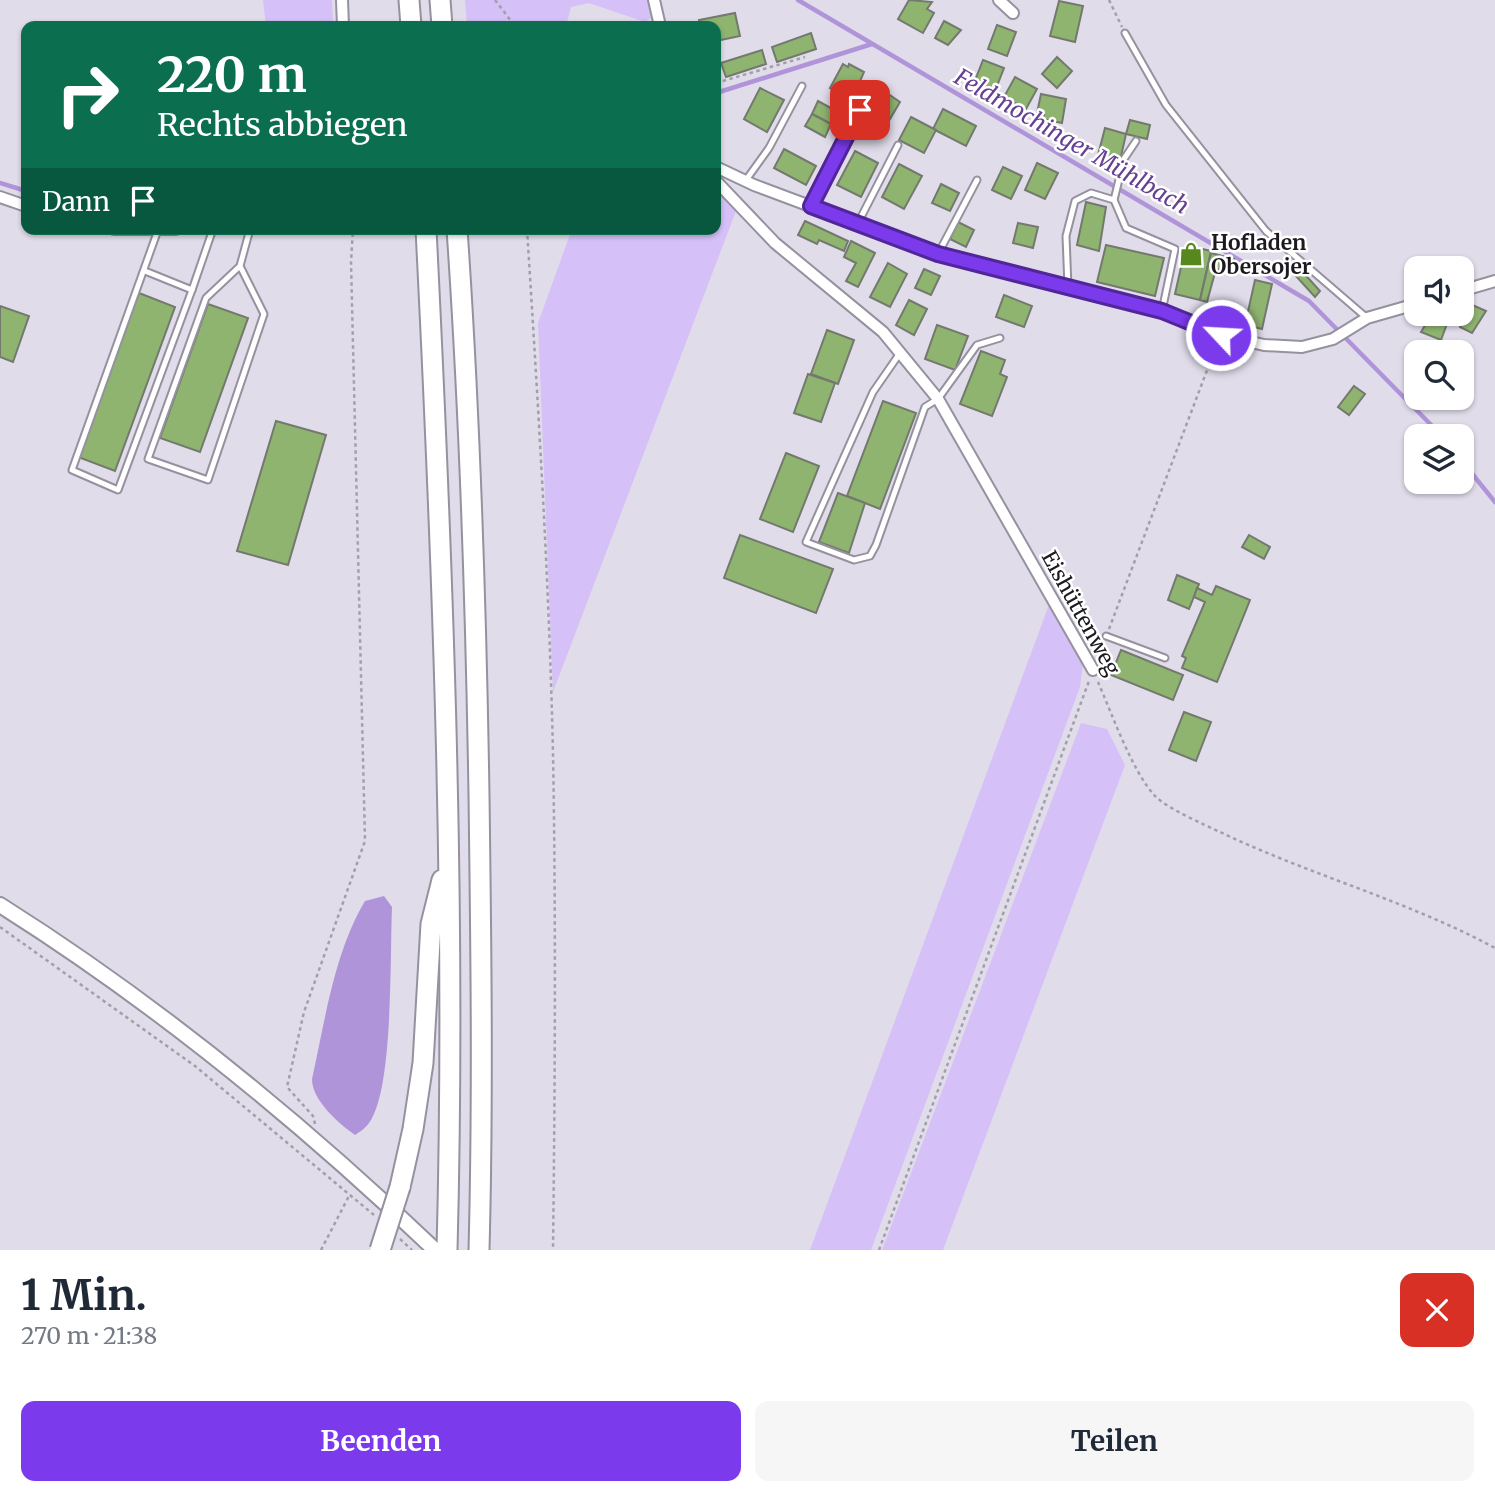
<!DOCTYPE html>
<html lang="de">
<meta charset="utf-8">
<style>
body{margin:0;font-family:Merriweather,serif;background:#f6f6f7;color:#1f2937;height:100vh;display:flex;flex-direction:column;font-size:26px;white-space:nowrap}
*{box-sizing:border-box;margin:0}
p{font-size:23px;color:#747a83}
.icon{flex:none;width:38px;height:38px;fill:none;stroke:currentColor;stroke-width:2;stroke-linecap:round;stroke-linejoin:round}
.map{position:relative;height:1250px;overflow:hidden}
.sheet{display:flex;flex-direction:column;background:#fff;flex:1}
.sheet>*{flex:none}
.top-card{position:absolute;left:21px;top:21px;width:700px;height:214px;border-radius:14px;box-shadow:0 2px 5px #0004;background:#0b6e4f;color:#fff;overflow:hidden}
.controls{position:absolute;left:1404px;top:256px;display:grid;gap:14px}
.controls a{display:grid;place-items:center;width:70px;height:70px;border-radius:14px;background:#fff;box-shadow:0 2px 5px #0004;font-size:35px}
.pin{position:absolute;display:grid;place-items:center;width:60px;height:60px;color:#fff;margin:-30px;border-radius:14px;box-shadow:0 4px 10px #0006}
.me{position:absolute;width:77px;margin:-38px;rotate:295deg;stroke-linejoin:round;filter:drop-shadow(0 0 5px #0008)}
.turn{display:flex;align-items:center;gap:24px;height:147px;padding:0 21px;font-size:32px}
.turn .icon{width:91px;height:91px;stroke-width:2.5}
.turn b{display:block;font-size:49px;line-height:60px}
.then{display:flex;align-items:center;height:66px;padding:0 21px;background:#0003;gap:14px;font-size:26px}
.round{display:grid;place-items:center;flex:none;width:74px;height:74px;border-radius:14px;background:#f6f6f7}
.head{display:flex;align-items:center;justify-content:space-between;height:119px;padding:0 21px}
h1{font-size:42px;font-weight:700;line-height:52px}
.primary-button{display:flex;gap:14px;margin-top:auto;padding:14px 21px}
.primary-button a{flex:1;height:80px;border-radius:14px;background:#7c3aed;color:#fff;font-size:28px;font-weight:700;line-height:80px;text-align:center}
.primary-button a+a{background:#f6f6f7;color:#1f2937}
.map>svg:first-child{display:block}
</style>
<div class="map">
<svg width="1495" height="1250" viewBox="0 0 1495 1250">
<rect width="100%" height="100%" fill="#e1dcea"/>
<g fill="#d5c0f7">
<path d="M263,0H332L333,26H266Z"/>
<path d="M465,0H648L651,18L645,22L589,3L571,7L566,26H467Z"/>
<path d="M716,189L736,211L553,692L538,323L572,229H716Z"/>
<path d="M1050,602L1083,663L1080,687L871,1250H810Z"/>
<path d="M1081,723L1107,729L1125,765L943,1250H882Z"/>
</g>
<path fill="#b094d9" d="M384,896L392,907C390,956 393,1076 373,1116C369,1125 363,1130 355,1135C338,1123 312,1100 312,1079C325,1021 334,953 365,901Z"/>
<g fill="none" stroke-linecap="round" stroke-linejoin="round">
<g stroke="#b094d9" stroke-width="4.5">
<path d="M798,0L1309,301L1442,436"/>
<path d="M716,93L872,44"/>
<path d="M0,183L26,191"/>
<path d="M1461,460L1495,502"/>
</g>
</g>
<g fill="#8fb46f" stroke="#73796e" stroke-width="2">
<path d="M909,0L932,2L927,9L934,13L923,33L898,19Z"/>
<path d="M1059,1L1083,6L1075,42L1050,36Z"/>
<path d="M735,13L740,36L716,41V26H700L699,20Z"/>
<path d="M944,21L961,30L948,45L935,38Z"/>
<path d="M997,25L1016,32L1007,56L988,49Z"/>
<path d="M811,33L816,49L777,62L772,47Z"/>
<path d="M762,50L766,64L726,77L721,63Z"/>
<path d="M1057,57L1072,71L1057,88L1042,74Z"/>
<path d="M983,60L1004,68L995,91L974,83Z"/>
<path d="M843,64L848,67L849,64L864,72L852,100L830,88Z"/>
<path d="M1015,77L1037,89L1026,109L1004,97Z"/>
<path d="M760,88L784,100L767,132L744,119Z"/>
<path d="M881,89L900,102L890,119L870,106Z"/>
<path d="M1041,94L1066,99L1062,123L1043,119L1044,115L1037,113Z"/>
<path d="M818,101L838,112L831,124L812,114Z"/>
<path d="M943,109L976,126L966,146L933,129Z"/>
<path d="M812,114L831,124L825,137L805,126Z"/>
<path d="M911,117L936,130L924,153L899,140Z"/>
<path d="M1130,120L1150,125L1147,139L1126,134Z"/>
<path d="M1105,128L1126,134L1120,161L1098,155Z"/>
<path d="M784,149L816,166L806,185L774,168Z"/>
<path d="M855,151L878,163L861,197L837,185Z"/>
<path d="M1037,163L1058,173L1045,199L1025,190Z"/>
<path d="M899,164L922,176L904,209L882,197Z"/>
<path d="M1003,167L1022,176L1011,199L992,190Z"/>
<path d="M941,184L959,193L950,211L932,203Z"/>
<path d="M1086,202L1106,207L1099,251L1077,245Z"/>
<path d="M805,221L848,241L844,251L819,240L817,244L798,235Z"/>
<path d="M958,222L974,230L966,247L950,239Z"/>
<path d="M1018,223L1038,227L1033,248L1013,243Z"/>
<path d="M851,241L875,253L858,287L846,281L856,263L844,257Z"/>
<path d="M1106,245L1164,258L1155,296L1097,282Z"/>
<path d="M1186,245L1211,251L1200,300L1175,294Z"/>
<path d="M1211,253L1234,259L1231,272L1216,269L1207,302L1200,300Z"/>
<path d="M888,263L907,274L890,307L870,297Z"/>
<path d="M924,269L940,276L931,295L915,288Z"/>
<path d="M1300,269L1320,291L1315,297L1295,275Z"/>
<path d="M1255,280L1272,284L1262,329L1245,325Z"/>
<path d="M139,293L175,307L115,471L78,457Z"/>
<path d="M1004,295L1032,306L1024,327L996,317Z"/>
<path d="M909,300L927,309L914,335L896,325Z"/>
<path d="M208,304L248,318L200,452L160,438Z"/>
<path d="M1470,304L1486,311L1472,333L1460,327Z"/>
<path d="M0,306L29,316L13,362L0,357Z"/>
<path d="M1432,314L1448,321L1441,340L1421,332Z"/>
<path d="M937,325L968,336L955,370L925,359Z"/>
<path d="M827,330L854,340L838,384L811,374Z"/>
<path d="M981,351L1005,360L1000,374L1007,377L992,416L960,404Z"/>
<path d="M808,374L835,383L821,422L794,413Z"/>
<path d="M1354,386L1365,394L1349,415L1338,407Z"/>
<path d="M883,401L916,413L880,509L847,496Z"/>
<path d="M276,421L326,435L288,565L237,551Z"/>
<path d="M786,453L819,466L793,532L760,519Z"/>
<path d="M838,493L865,503L849,553L819,542Z"/>
<path d="M740,535L833,569L816,613L724,578Z"/>
<path d="M1249,535L1270,547L1264,559L1242,547Z"/>
<path d="M1177,575L1199,584L1189,609L1168,600Z"/>
<path d="M1216,586L1250,600L1217,682L1182,668L1186,658L1182,656L1205,602L1194,597L1197,588L1212,595Z"/>
<path d="M1121,650L1183,675L1173,700L1111,675Z"/>
<path d="M1184,712L1211,722L1196,761L1169,750Z"/>
</g>
<g fill="none" stroke-linecap="round" stroke-linejoin="round">
<g stroke="#96919e" stroke-width="9">
<g id="lane">
<path d="M1125,33L1166,105L1266,231L1367,318"/>
<path d="M746,180L769,148L802,86"/>
<path d="M1114,200L1124,159L1136,141"/>
<path d="M811,206L860,110"/>
<path d="M858,223L898,145"/>
<path d="M938,254L977,180"/>
<path d="M240,266L264,314L208,480L148,459L206,298L240,266L250,229"/>
<path d="M145,271L192,290L118,490L72,470L158,230"/>
<path d="M1068,287L1066,236L1075,201L1091,193L1114,200L1126,228L1175,249L1162,311"/>
<path d="M192,290L213,229"/>
<path d="M900,353L873,392L806,542L854,560L870,556L876,545L925,407L938,399L977,345L1000,338"/>
<path d="M1106,636L1165,658"/>
</g>
</g>
<g stroke="#96919e" stroke-width="14">
<g id="street">
<path d="M342,0L343,26"/>
<path d="M654,0L660,26"/>
<path d="M999,0L1013,13"/>
<path d="M716,167L754,185L938,254L1162,311L1221,335L1264,345L1302,347L1333,339L1367,318L1416,304"/>
<path d="M716,181L775,243L883,332L938,399L1093,670"/>
<path d="M0,197L26,206"/>
<path d="M114,229H176"/>
<path d="M1461,291L1495,281"/>
</g>
</g>
<g stroke="#96919e" stroke-width="18">
<path id="secondary" d="M0,905C157,1004 301,1122 435,1250"/>
</g>
<g stroke="#96919e" stroke-width="23">
<g id="highway">
<path d="M409,0L411,26"/>
<path d="M440,0L442,26"/>
<path d="M426,229C443,569 456,909 447,1250"/>
<path d="M457,229C470,418 476,606 479,795C481,946 483,1099 479,1250"/>
<path d="M400,1187L413,1129L423,1063L431,924L442,880"/>
</g>
</g>
<g stroke="#a39faa" stroke-width="2.5" stroke-dasharray="3.5 3.5" stroke-linecap="butt">
<path d="M495,0L515,26"/>
<path d="M1109,0L1122,27"/>
<path d="M716,83L805,57"/>
<path d="M527,229C538,403 549,578 553,753C556,918 555,1084 553,1250"/>
<path d="M1109,629L1217,344"/>
<path d="M1098,682C1112,714 1132,771 1155,796C1168,809 1203,824 1220,832C1310,875 1408,901 1495,948"/>
<path d="M0,927L195,1066L374,1215"/>
<path d="M315,1124L313,1116L287,1087L304,1012L365,841L351,262L353,229"/>
<path d="M400,1239L412,1250"/>
<path d="M321,1250L350,1194"/>
<path d="M879,1250L1089,681"/>
</g>
<use href="#lane" stroke="#fff" stroke-width="5"/>
<use href="#street" stroke="#fff" stroke-width="10"/>
<use href="#secondary" stroke="#fff" stroke-width="14"/>
<use href="#highway" stroke="#fff" stroke-width="19"/>
<g stroke="#96919e" stroke-width="23" stroke-linecap="butt">
<path id="highway-bridge" d="M380,1250L400,1187"/>
</g>
<use href="#highway-bridge" stroke="#fff" stroke-width="19"/>
</g>
<g fill="none" stroke-linecap="round" stroke-linejoin="round">
<g stroke="#51269a" stroke-width="18">
<path id="route" d="M860,110L811,206L938,254L1162,311L1221,335"/>
</g>
<use href="#route" stroke="#7c3aed" stroke-width="12"/>
</g>
<defs>
<g id="shop-bare" transform="scale(1.89)"><path d="M-5-2.5h2.3a2.7 3.5 0 0 1 5.4 0H5L5.5 6h-11ZM-1.5-2.5h3a1.5 2.3 0 0 0-3 0Z" fill="#57881d" stroke="#fff" stroke-width="2.5" paint-order="stroke"/></g>
</defs>
<g fill-rule="evenodd">
<use href="#shop-bare" x="1191" y="254"/>
</g>
<g text-anchor="middle" dominant-baseline="central" stroke-width="5" stroke-linejoin="round" paint-order="stroke">
<g font-size="21" font-weight="bold" fill="#1c1a1f" stroke="#fff" text-anchor="start">
<text x="1211" y="242">Hofladen<tspan x="1211" dy="24">Obersojer</tspan></text>
</g>
<g font-size="21" fill="#1c1a1f" stroke="#fff">
<text transform="translate(1081 613) rotate(61)">Eishüttenweg</text>
</g>
<g font-size="23" font-style="italic" fill="#664093" stroke="#fff">
<text transform="translate(1072 141) rotate(30)">Feldmochinger Mühlbach</text>
</g>
</g>
</svg>
<div class="controls">
<a><svg class="icon" aria-label="sound" viewBox="0 0 24 24"><path d="M4 9h4l5-4v14l-5-4H4zM17 9q2 3 0 6"/></svg></a>
<a><svg class="icon" aria-label="search" viewBox="0 0 24 24"><circle cx="10" cy="10" r="6"/><path d="M15 15l6 6"/></svg></a>
<a><svg class="icon" aria-label="layers" viewBox="0 0 24 24"><path d="M12 4l9 5-9 5-9-5zM3 14l9 5 9-5"/></svg></a>
</div>
<div class="pin" style="left:860px;top:110px;background:#d93025"><svg class="icon" aria-label="arrive" viewBox="0 0 24 24"><path d="M6 21V4h12l-3 4 3 4H6"/></svg></div>
<svg class="me" style="left:1221px;top:335px" viewBox="-20 -20 40 40"><circle r="17" fill="#7c3aed" stroke="#fff" stroke-width="3"/><path d="M0-11L8 9 0 5-8 9z" fill="#fff"/></svg>
<div class="top-card">
<div class="turn"><svg class="icon" aria-label="right" viewBox="0 0 24 24"><path d="M7 20v-9h11M14 6l5 5-5 5"/></svg><div><b>220 m</b>Rechts abbiegen</div></div>
<div class="then">Dann<svg class="icon" aria-label="arrive" viewBox="0 0 24 24"><path d="M6 21V4h12l-3 4 3 4H6"/></svg></div>
</div>
</div>
<section class="sheet">
<div class="head"><div><h1>1 Min.</h1><p>270 m · 21:38</p></div><a class="round" style="background:#d93025;color:#fff"><svg class="icon" aria-label="close" viewBox="0 0 24 24"><path d="M6 6l12 12M18 6L6 18"/></svg></a></div>
<div class="primary-button"><a>Beenden</a><a>Teilen</a></div>
</section>
